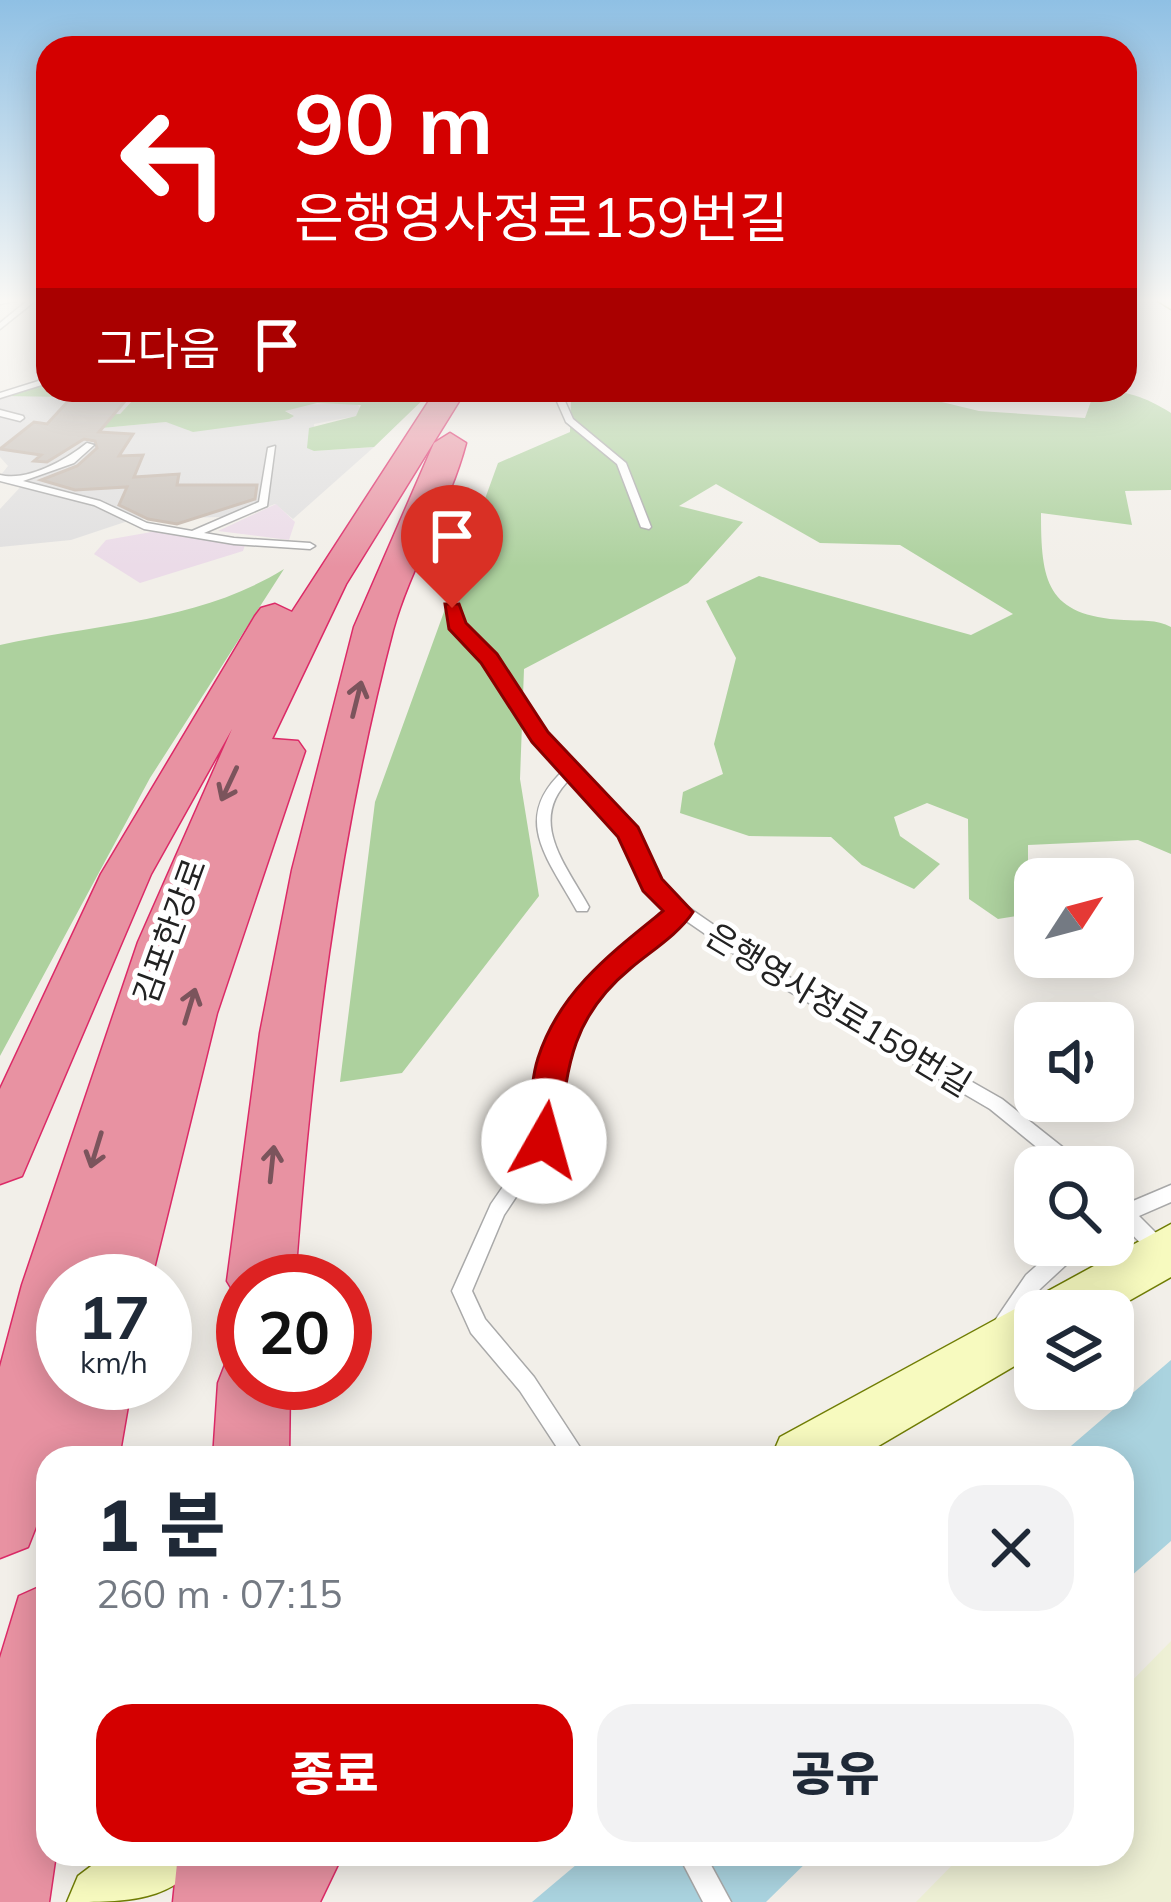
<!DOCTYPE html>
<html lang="ko">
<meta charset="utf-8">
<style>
body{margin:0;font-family:Mulish,"Noto Sans KR",sans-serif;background:#f2f2f3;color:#1f2937;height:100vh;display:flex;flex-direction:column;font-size:45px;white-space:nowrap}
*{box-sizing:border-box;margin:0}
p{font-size:39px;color:#747a83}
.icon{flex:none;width:66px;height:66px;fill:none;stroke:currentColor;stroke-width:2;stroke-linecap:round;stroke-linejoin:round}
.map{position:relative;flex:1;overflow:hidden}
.panel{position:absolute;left:36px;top:1446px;width:1098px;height:420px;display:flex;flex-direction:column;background:#fff;border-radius:36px;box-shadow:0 6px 30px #0003}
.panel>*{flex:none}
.top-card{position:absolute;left:36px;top:36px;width:1101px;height:366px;border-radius:36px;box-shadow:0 6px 30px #0003;background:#d40000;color:#fff;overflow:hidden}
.needle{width:78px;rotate:54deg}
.tools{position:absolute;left:1014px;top:858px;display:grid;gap:24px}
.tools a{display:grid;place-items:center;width:120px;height:120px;border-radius:24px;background:#fff;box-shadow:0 6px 30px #0003;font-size:60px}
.speed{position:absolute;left:36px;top:1254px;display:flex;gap:24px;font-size:60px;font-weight:700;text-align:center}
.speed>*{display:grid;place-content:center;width:156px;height:156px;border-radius:50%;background:#fff;box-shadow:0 6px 30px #0003;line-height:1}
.speed small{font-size:30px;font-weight:400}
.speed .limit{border:18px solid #d22;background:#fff;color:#111}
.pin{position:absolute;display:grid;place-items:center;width:102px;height:102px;color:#fff;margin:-123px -51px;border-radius:50% 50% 50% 0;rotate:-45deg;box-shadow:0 0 12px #0007}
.pin .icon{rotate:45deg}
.me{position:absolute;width:132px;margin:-66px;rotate:7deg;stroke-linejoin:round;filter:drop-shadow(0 0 9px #0008)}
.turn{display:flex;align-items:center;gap:42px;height:252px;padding:0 60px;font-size:54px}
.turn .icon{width:156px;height:156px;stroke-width:2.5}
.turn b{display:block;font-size:84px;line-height:102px}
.then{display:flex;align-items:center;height:114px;padding:0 60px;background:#0003;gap:24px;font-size:45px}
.round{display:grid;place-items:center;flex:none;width:126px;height:126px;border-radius:36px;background:#f2f2f3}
.overview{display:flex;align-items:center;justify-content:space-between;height:204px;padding:0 60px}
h1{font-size:72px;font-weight:800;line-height:90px}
.button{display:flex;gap:24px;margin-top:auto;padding:24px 60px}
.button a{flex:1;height:138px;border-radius:36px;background:#d40000;color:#fff;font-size:48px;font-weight:800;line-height:138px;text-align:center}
.button a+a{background:#f2f2f3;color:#1f2937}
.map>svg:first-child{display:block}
</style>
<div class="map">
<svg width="1171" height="1902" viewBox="0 0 1171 1902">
<rect width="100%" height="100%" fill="#f2efe9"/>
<path fill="#e0dfdf" d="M22,394L129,398L133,400L120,414L82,415L102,428L166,422L183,424L189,431L293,414L285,411L299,405L356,403L361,409L356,416L314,424V451L374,447L293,519L275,504L225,523L222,517L134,519L71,540L0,547V509L25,482L0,476L8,466L0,457V398Z"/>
<g fill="#ebdbe8">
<path d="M276,504L295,522L289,540L218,531Z"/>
<path d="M157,531L245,545L243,551L140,583L94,554L106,540Z"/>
</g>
<path fill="#eef0d5" d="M1171,1641V1902H916L963,1854H1122V1691Z"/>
<g fill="#add19e">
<path d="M48,381V390H433L374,447L314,451L307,448L309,428L356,416L361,405L317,403L285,411L294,416L289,419L193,432L166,422L102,428L82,415L120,414L133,400L129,398L4,396Z"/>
<path d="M564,390H615L618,395L635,390H892L979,411L1085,418L1095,390C1125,390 1146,397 1171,413V490L1125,491L1132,525L1041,513C1041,581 1046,616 1124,620C1140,621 1157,619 1171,627V854L1138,840L1028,845V914L998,919L969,899L968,819L927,803L894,817L900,836L940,864L914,889L862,865L831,837L749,836L680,813L683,792L723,774L714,744L736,658L706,601L759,576L971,635L1013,614L900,545L820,543L716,484L679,506L743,522L688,583L524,669L520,779L539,896L402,1073L340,1082L375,802L498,463L570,432L571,400Z"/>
<path d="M284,569L150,778L0,1056V645C97,623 197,623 284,569Z"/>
</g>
<g fill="#aad3df">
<path d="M1171,1360V1541L1122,1584V1458H1057Z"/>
<path d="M589,1854H815L766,1902H532Z"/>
</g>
<path fill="#c7bfb8" stroke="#c4b6ab" stroke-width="3" d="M71,398L126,400L99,432L133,434L119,456L143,455L134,477L179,474L177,485H257L255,499L177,524L148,519L119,505L127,487L75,490L41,480L77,466L97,448L95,441L84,439L47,462L34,461L41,455L0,449L34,422L47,424Z"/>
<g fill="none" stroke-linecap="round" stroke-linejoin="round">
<g stroke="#a9a9a9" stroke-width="3">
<g id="lane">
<path d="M0,301H14L0,304Z"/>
<path d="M27,301H35L0,329V323Z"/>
<path d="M48,378V383L0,398V393Z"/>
<path d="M552,390H560L573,419L626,463L651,527L649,529L641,527L617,464L566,422Z"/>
<path d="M0,410L23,416L24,418L20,421L0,416Z"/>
<path d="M87,443L94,445L74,463L23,481L100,501L147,523L192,531L259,502L268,448L275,446L267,506L204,533L234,538L310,543L315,546L310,549L234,544L144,529L94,505L0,481V475C27,482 66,460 87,443Z"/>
<path d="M422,558H430L454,576L462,624L493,657L544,734L634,830L666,892L795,981L1002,1099L1080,1161L1083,1167H1061L990,1109L785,989L682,918L609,978L584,1009L561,1059L553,1141L504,1215L472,1291L485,1319L534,1377L587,1458H564L520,1391L471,1333L452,1291L491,1204L536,1139L545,1059L572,1001L599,970L672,911L656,900L623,836L571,778C526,820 566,865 589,907L587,911H577C549,860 510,819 564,770L536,740L485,661L451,625L445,579L422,562Z"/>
<path d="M1171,1185V1202L1139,1216L1169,1246L1171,1253L1169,1258L1162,1261L1155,1258L1122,1224L1113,1227V1195L1126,1204Z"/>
<path d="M1060,1245H1083L1081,1251L1040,1289L1010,1333L1003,1336L996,1333L993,1326L996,1319L1026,1275Z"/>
<path d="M678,1854H705L731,1902H703Z"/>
</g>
</g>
<g stroke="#707d05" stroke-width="3">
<g id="secondary">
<path d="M1158,301H1171V309Z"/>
<path d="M1171,1224V1277L1111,1311H1035V1354L858,1458H771L780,1437Z"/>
<path d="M107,1854H203C177,1902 126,1902 67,1902L78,1876Z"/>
</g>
</g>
<g stroke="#dc2a67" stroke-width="3">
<g id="highway">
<path d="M436,390H466L346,584L272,739L298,741L305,751L217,1013L151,1281H63V1383H132L119,1458H48L39,1519L28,1547L0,1558V1367L22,1285L138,942L232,729L151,874L22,1176L0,1184V1089L101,874L255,616L261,608L275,604L292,612Z"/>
<path d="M450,433L466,443C449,508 411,565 393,630C337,843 311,1062 295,1281H243V1307L227,1281L260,1033L292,870L354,627L434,443Z"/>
<path d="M243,1351V1383H290L289,1458H213L218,1383L228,1357Z"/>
<path d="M48,1583V1854H56L49,1902H0V1658L19,1596Z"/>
<path d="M178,1854H343L320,1902H173Z"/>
</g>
</g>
<use href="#lane" fill="#fff" fill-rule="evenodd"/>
<use href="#secondary" fill="#f7fabf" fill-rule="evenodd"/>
<use href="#highway" fill="#e892a2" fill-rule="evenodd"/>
</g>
<defs><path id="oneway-shaft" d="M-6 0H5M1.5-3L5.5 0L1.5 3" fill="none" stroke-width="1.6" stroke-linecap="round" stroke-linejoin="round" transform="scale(3)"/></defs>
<g stroke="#7b545c">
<use href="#oneway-shaft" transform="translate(357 699) rotate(-76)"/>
<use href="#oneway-shaft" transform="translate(229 784) rotate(115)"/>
<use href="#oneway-shaft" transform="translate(190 1006) rotate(-73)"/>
<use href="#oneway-shaft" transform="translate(96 1150) rotate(107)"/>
<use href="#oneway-shaft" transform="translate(272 1164) rotate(-84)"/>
</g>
<linearGradient id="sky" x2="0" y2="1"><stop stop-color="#8fc0e4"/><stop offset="0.53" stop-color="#f9f8f5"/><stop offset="1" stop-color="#f9f8f5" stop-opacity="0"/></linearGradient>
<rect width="1171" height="567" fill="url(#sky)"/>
<path fill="#d40000" stroke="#8a0000" stroke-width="3" d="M445,604H459L466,623L497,654L548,732L638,827L662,879L693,912C679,934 651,951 631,968C570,1018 567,1068 559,1141L555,1151L544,1155L532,1151L528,1141C531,1115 530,1083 538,1058C559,992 611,953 663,911L643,891L618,837L532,742L481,663L449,629Z"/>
<g text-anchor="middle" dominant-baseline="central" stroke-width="10" stroke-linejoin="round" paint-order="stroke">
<g font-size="33" fill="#222" stroke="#fff">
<text transform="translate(169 931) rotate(-70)">김포한강로</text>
<text transform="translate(839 1009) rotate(31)">은행영사정로159번길</text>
</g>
</g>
</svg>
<div class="tools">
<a><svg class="needle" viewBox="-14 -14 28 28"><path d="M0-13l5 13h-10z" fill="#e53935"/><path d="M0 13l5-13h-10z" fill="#747a83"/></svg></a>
<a><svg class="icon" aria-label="sound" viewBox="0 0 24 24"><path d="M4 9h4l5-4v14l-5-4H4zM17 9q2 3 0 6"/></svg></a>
<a><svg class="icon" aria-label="search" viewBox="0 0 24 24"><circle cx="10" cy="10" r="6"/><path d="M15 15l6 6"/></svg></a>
<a><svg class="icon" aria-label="layers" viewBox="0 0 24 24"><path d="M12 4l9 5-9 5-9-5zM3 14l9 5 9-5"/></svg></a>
</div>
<div class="speed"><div>17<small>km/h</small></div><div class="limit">20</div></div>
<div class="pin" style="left:452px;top:608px;background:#d93025"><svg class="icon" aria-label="arrive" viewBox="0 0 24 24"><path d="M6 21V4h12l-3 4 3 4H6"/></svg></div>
<svg class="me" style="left:544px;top:1141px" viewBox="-20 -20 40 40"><circle r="19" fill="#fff"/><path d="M0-13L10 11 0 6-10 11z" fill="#d40000"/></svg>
<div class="top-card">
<div class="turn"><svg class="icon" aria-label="left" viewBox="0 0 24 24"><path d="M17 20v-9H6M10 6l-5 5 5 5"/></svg><div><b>90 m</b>은행영사정로159번길</div></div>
<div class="then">그다음<svg class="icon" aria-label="arrive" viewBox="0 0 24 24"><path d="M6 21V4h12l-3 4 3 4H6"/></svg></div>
</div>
<section class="panel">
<div class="overview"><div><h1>1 분</h1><p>260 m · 07:15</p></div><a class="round"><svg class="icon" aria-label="close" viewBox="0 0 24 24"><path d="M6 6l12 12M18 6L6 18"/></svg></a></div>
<div class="button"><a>종료</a><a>공유</a></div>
</section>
</div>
